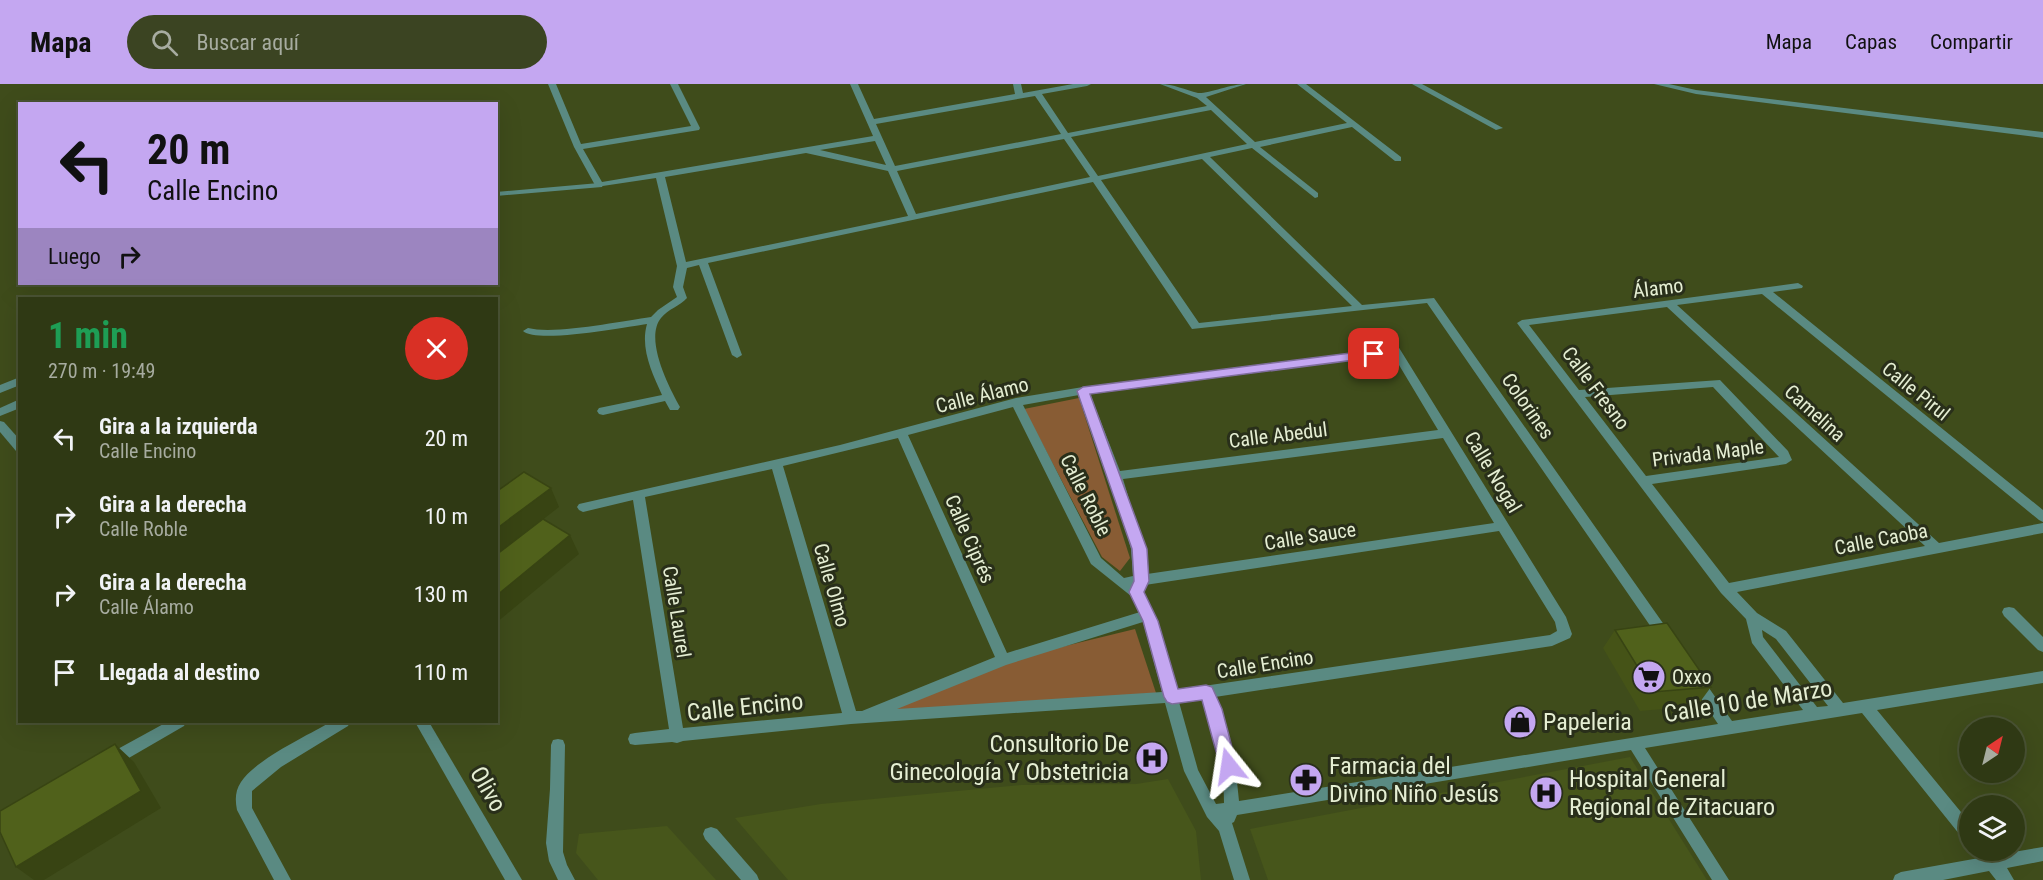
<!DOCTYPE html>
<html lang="es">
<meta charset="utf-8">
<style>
body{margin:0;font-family:"Roboto Condensed",sans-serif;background:#3b4422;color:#f1f3f6;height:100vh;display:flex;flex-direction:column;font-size:22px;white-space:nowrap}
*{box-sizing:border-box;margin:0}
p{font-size:20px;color:#a7aca0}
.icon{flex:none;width:33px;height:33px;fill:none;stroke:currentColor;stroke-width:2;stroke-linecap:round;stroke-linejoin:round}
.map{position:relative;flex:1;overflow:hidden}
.panel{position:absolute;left:18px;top:213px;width:480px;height:426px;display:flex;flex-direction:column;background:#2f3914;border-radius:0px;box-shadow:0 6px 24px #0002,0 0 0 2px #4a5334}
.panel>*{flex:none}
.guide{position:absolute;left:18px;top:18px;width:480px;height:183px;border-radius:0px;box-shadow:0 6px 24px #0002,0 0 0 2px #4a5334;background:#c4a7f1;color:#111;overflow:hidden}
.needle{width:39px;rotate:35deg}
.tools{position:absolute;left:1959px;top:633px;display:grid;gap:12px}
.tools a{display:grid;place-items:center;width:66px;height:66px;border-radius:50%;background:#2f3914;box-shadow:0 6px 24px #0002,0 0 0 2px #4a5334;font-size:30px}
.pin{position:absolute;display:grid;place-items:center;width:51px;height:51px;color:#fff;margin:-26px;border-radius:12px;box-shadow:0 3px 9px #0006}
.me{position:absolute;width:66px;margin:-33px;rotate:345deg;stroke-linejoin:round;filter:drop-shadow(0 0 4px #0008)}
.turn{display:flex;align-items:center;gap:21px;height:126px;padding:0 30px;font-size:27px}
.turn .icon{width:78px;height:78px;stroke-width:2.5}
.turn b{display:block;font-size:42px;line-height:51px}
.then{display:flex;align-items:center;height:57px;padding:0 30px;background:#0003;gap:12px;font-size:22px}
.round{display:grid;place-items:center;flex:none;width:63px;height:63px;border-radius:32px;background:#3b4422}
.headline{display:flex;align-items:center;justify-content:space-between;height:102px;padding:0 30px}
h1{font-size:36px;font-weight:700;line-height:45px;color:#1e9e55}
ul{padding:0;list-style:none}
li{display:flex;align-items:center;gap:18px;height:78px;padding:0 30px}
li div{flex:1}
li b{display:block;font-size:22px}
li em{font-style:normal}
header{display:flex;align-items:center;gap:36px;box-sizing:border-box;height:84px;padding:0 30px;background:#c4a7f1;color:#111}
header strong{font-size:28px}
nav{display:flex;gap:33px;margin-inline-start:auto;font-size:21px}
.search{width:420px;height:54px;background:#3b4422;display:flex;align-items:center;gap:15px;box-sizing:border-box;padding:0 21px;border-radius:33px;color:#a7aca0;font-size:22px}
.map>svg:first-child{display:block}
</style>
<header>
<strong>Mapa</strong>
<div class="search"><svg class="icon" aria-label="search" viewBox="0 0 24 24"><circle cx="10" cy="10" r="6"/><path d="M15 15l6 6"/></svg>Buscar aquí</div>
<nav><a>Mapa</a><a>Capas</a><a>Compartir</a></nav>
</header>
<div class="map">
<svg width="2043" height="796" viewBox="0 0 2043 796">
<rect width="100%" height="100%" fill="#3f4c1b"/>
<g fill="#47561b">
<path d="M1630,673L1707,796H1268L1250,745Z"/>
<path d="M1168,695L1196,747L1201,796H788L735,734L821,720L1021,701L1136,700Z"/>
<path d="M667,742L716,796H598L576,769L579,750Z"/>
</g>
<g fill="#885c34">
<path d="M1079,314L1130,474L1120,487L1102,473L1024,325Z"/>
<path d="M1135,545L1156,609L885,628L1016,574Z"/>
</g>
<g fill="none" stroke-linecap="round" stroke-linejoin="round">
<path fill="#5a8a82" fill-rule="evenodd" d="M599,99L603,101L602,103L496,112V108Z"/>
<g fill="#5a8a82" fill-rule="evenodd">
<path d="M548,0H556L581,60L691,42L670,0H678L700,44L699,46L583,65L602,98L873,52L850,0H858L874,35L1015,10L1013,0H1021L1023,9L1073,0H1091L1087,2L1042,10L1068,49L1207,22L1197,14L1160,0C1174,0 1185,6 1198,9C1207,10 1231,0 1246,0L1206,13L1255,58L1347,39L1297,0H1306L1401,73V77H1395L1352,43L1260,63L1318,109V113L1315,114L1252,64L1210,73L1362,221L1434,214L1672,552L1670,556L1665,558L1660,556L1427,219L1192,245L1093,98L708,179L742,271L737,274L732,271L699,181L687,184L683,203L687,214C680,222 668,225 661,234C644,255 669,303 680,323L678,326H670L665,317L603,331L599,330L597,327L599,324L662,311C652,289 640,264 647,240C625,243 537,260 523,247L528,244C555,251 621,237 651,233L658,226L677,213L673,203L677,182L656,94L596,103L574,63ZM1035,12L1061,50L895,82L876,40ZM1211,26L1247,60L1098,92L1071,53ZM1064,55L1090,93L916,130L897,87ZM875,57L886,81L820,66ZM806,69L888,87L908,132L686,178L665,93ZM1202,75L1352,222L1199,239L1101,96Z"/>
<path d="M1412,0H1422L1503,44L1496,46Z"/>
<path d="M1654,0H1669L1696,6L2043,48V54L1696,10Z"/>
<path d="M1798,199L1803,202L1802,204L1773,208L2043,426V438L2039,436L1762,210L1677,221L1939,459L2043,439V449L1737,508L1757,529L1786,547L1843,619L2043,587V599L1877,626L1970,739V758L1964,756L1862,629L1645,664L1729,796H1712L1631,666L1237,731L1234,738L1232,739L1250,796H1234L1219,747L1207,733L1184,687L1165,619L851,640L683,657L677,659L672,658L635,661L630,660L628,655L630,650L635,649L669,645L633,416L583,428L579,426L577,423L579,420L840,361L1016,314L1083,303L1389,265L1379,248L1384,245L1388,246L1566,533L1572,550L1570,554L1552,562L1215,613L1234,669L1239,717L1718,640L1690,598L1692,594L1697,592L1702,594L1732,637L1803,626L1752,559L1746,535L1721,509L1517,239L1522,236ZM1667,223L1925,462L1729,499L1652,400L1786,380L1792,376L1788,367L1720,296L1579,306L1529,241ZM1393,271L1438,346L1120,387L1090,310ZM1713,303L1779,373L1646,392L1585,313ZM1079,311L1124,437L1131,465L1133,492L1124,494L1101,474L1023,321ZM1013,323L1091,480L1131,512L1140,528L1007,569L908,351ZM898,354L995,573L862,627H856L783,382ZM1443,354L1494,439L1147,490L1144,465L1123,395ZM772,385L842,629L683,644L645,413ZM1499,447L1555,538L1557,547L1550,551L1176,606L1155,531L1142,508L1145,501ZM1143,538L1162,608L897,625L1006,581ZM1762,546L1776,555L1828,622L1817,623L1763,553ZM1202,615C1215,648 1224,683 1224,719L1216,720L1198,686L1179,618Z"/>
<path d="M20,293V301L0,309V301Z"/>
<path d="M20,315V324L0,332V324Z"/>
<path d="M0,337L4,338L20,356V368L16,367L0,348Z"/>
<path d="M2009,523L2014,524L2043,553V568L2038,566L2004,532L2002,528L2004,524Z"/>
<path d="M167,638H186L184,642L115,682L110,684L105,682L103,677L105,672Z"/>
<path d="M331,638H350L348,642L281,683L252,707V724L291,796H274L237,726C235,716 235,707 241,698C255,676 308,651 331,638Z"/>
<path d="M415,638H429L522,796H505Z"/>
<path d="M558,655L563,656L565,661L563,768L567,781L575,796H558L549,777L546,759L550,705L551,661L553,656Z"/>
<path d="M711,743L717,745L757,791L759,796H741L705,755L703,750L705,745Z"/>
<path d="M2043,763V777L2007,784L2014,796H1996L1989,787L1943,796H1893L1895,791L1901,788L1979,774L1974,766H1992L1996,771Z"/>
</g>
</g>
<path fill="#455317" d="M1615,546L1711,603L1697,622L1640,627L1603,564Z"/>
<g fill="#384413">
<path d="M551,404L559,423L496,472V445Z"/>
<path d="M570,451L579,470L496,539V512Z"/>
<path d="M115,660L134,678L161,724L44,796H34L16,783Z"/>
</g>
<g fill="#50611b" stroke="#384413" stroke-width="1.5">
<path d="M524,388L551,404L496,445V408Z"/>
<path d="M543,435L570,451L496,512V471Z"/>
<path d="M1667,539L1711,603L1653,608L1615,546Z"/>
<path d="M115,660L141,707L16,783L0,748V727Z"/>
</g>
<path fill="#c4a7f1" stroke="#7f6d9d" stroke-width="1.5" d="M1374,266L1380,270L1378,273L1090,310L1147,465L1149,497L1144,508L1158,537L1178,605L1206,601L1212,603L1222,625L1237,682L1235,687L1229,690L1223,687L1220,682L1202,616L1172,620L1167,618L1164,613L1143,537L1129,508L1134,497L1132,465L1077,307L1083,303Z"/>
<defs>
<g id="supermarket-disc" transform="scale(1.725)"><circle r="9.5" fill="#c4a7f1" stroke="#292f1a"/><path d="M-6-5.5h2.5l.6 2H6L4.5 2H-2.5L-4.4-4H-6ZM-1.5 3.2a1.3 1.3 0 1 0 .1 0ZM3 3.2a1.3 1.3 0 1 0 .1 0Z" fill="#111"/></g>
<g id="shop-disc" transform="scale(1.725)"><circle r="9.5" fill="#c4a7f1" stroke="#292f1a"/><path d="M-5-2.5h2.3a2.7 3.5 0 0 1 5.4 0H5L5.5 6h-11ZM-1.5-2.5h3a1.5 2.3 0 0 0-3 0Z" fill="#111"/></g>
<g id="hospital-disc" transform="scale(1.725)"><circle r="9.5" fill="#c4a7f1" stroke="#292f1a"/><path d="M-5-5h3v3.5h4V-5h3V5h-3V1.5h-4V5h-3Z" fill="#111"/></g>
<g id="pharmacy-disc" transform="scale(1.725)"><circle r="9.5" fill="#c4a7f1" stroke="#292f1a"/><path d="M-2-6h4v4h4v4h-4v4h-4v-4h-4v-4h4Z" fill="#111"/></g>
</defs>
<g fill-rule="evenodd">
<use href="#supermarket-disc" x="1649" y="593"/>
<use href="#shop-disc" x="1520" y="638"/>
<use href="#hospital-disc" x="1152" y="674"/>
<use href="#pharmacy-disc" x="1306" y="696"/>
<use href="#hospital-disc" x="1546" y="709"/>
</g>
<g text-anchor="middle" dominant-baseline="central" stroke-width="6" stroke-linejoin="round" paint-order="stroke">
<g font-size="20" fill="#e5eed3" stroke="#292f1a">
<text transform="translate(1658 204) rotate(-7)">Álamo</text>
<text transform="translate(1596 304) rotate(53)">Calle Fresno</text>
<text transform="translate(1916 307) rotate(39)">Calle Pirul</text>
<text transform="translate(982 311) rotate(-14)">Calle Álamo</text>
<text transform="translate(1528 322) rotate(55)">Colorines</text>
<text transform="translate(1815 329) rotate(42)">Camelina</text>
<text transform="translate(1278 351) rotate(-7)">Calle Abedul</text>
<text transform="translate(1708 369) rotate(-7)">Privada Maple</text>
<text transform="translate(1493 388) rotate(59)">Calle Nogal</text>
<text transform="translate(1086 411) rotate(63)">Calle Roble</text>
<text transform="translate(1310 452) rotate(-9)">Calle Sauce</text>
<text transform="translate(970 455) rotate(66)">Calle Ciprés</text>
<text transform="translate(1881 455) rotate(-11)">Calle Caoba</text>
<text transform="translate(832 501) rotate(74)">Calle Olmo</text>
<text transform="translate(677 528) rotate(81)">Calle Laurel</text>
<text transform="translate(1265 580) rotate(-9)">Calle Encino</text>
</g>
<g font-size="20" fill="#e5eed3" stroke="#292f1a" text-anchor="start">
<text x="1672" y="593">Oxxo</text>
</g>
<g font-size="24" fill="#e5eed3" stroke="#292f1a">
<text transform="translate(1748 617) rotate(-9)">Calle 10 de Marzo</text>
<text transform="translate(745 623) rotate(-6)">Calle Encino</text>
<text transform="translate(488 705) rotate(60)">Olivo</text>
</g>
<g font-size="24" fill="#e5eed3" stroke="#292f1a" text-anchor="start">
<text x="1543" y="638">Papeleria</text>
<text x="1129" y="660" text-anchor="end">Consultorio De<tspan x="1129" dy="28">Ginecología Y Obstetricia</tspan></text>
<text x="1329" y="682">Farmacia del<tspan x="1329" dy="28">Divino Niño Jesús</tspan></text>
<text x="1569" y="695">Hospital General<tspan x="1569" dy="28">Regional de Zitacuaro</tspan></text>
</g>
</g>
</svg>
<div class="tools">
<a><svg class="needle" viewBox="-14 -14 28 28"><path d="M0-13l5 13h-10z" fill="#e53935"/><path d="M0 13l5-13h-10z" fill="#a7aca0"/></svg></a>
<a><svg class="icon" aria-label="layers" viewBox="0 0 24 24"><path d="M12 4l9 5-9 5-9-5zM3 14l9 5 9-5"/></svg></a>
</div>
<div class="pin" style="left:1374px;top:270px;background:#d93025"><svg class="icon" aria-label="arrive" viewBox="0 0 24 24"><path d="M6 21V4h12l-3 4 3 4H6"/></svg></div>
<svg class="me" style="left:1229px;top:682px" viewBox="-20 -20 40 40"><path d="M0-17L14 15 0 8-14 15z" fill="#c4a7f1" stroke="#fff" stroke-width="4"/></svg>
<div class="guide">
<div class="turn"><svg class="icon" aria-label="left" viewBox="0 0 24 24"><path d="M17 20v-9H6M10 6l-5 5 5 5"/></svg><div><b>20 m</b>Calle Encino</div></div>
<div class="then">Luego<svg class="icon" aria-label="right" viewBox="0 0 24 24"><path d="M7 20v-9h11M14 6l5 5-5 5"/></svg></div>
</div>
<section class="panel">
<div class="headline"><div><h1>1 min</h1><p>270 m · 19:49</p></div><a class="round" style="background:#d93025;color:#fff"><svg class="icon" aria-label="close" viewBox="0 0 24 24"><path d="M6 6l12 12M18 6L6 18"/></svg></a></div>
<ul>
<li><svg class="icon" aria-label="left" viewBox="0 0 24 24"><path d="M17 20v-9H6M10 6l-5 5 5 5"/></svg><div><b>Gira a la izquierda</b><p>Calle Encino</p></div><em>20 m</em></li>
<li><svg class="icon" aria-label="right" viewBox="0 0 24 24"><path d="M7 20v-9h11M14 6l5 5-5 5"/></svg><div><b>Gira a la derecha</b><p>Calle Roble</p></div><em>10 m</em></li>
<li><svg class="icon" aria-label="right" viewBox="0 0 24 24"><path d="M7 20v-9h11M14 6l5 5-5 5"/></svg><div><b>Gira a la derecha</b><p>Calle Álamo</p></div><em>130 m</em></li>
<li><svg class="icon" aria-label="arrive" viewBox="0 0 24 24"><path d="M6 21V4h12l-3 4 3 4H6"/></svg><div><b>Llegada al destino</b></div><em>110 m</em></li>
</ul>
</section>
</div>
